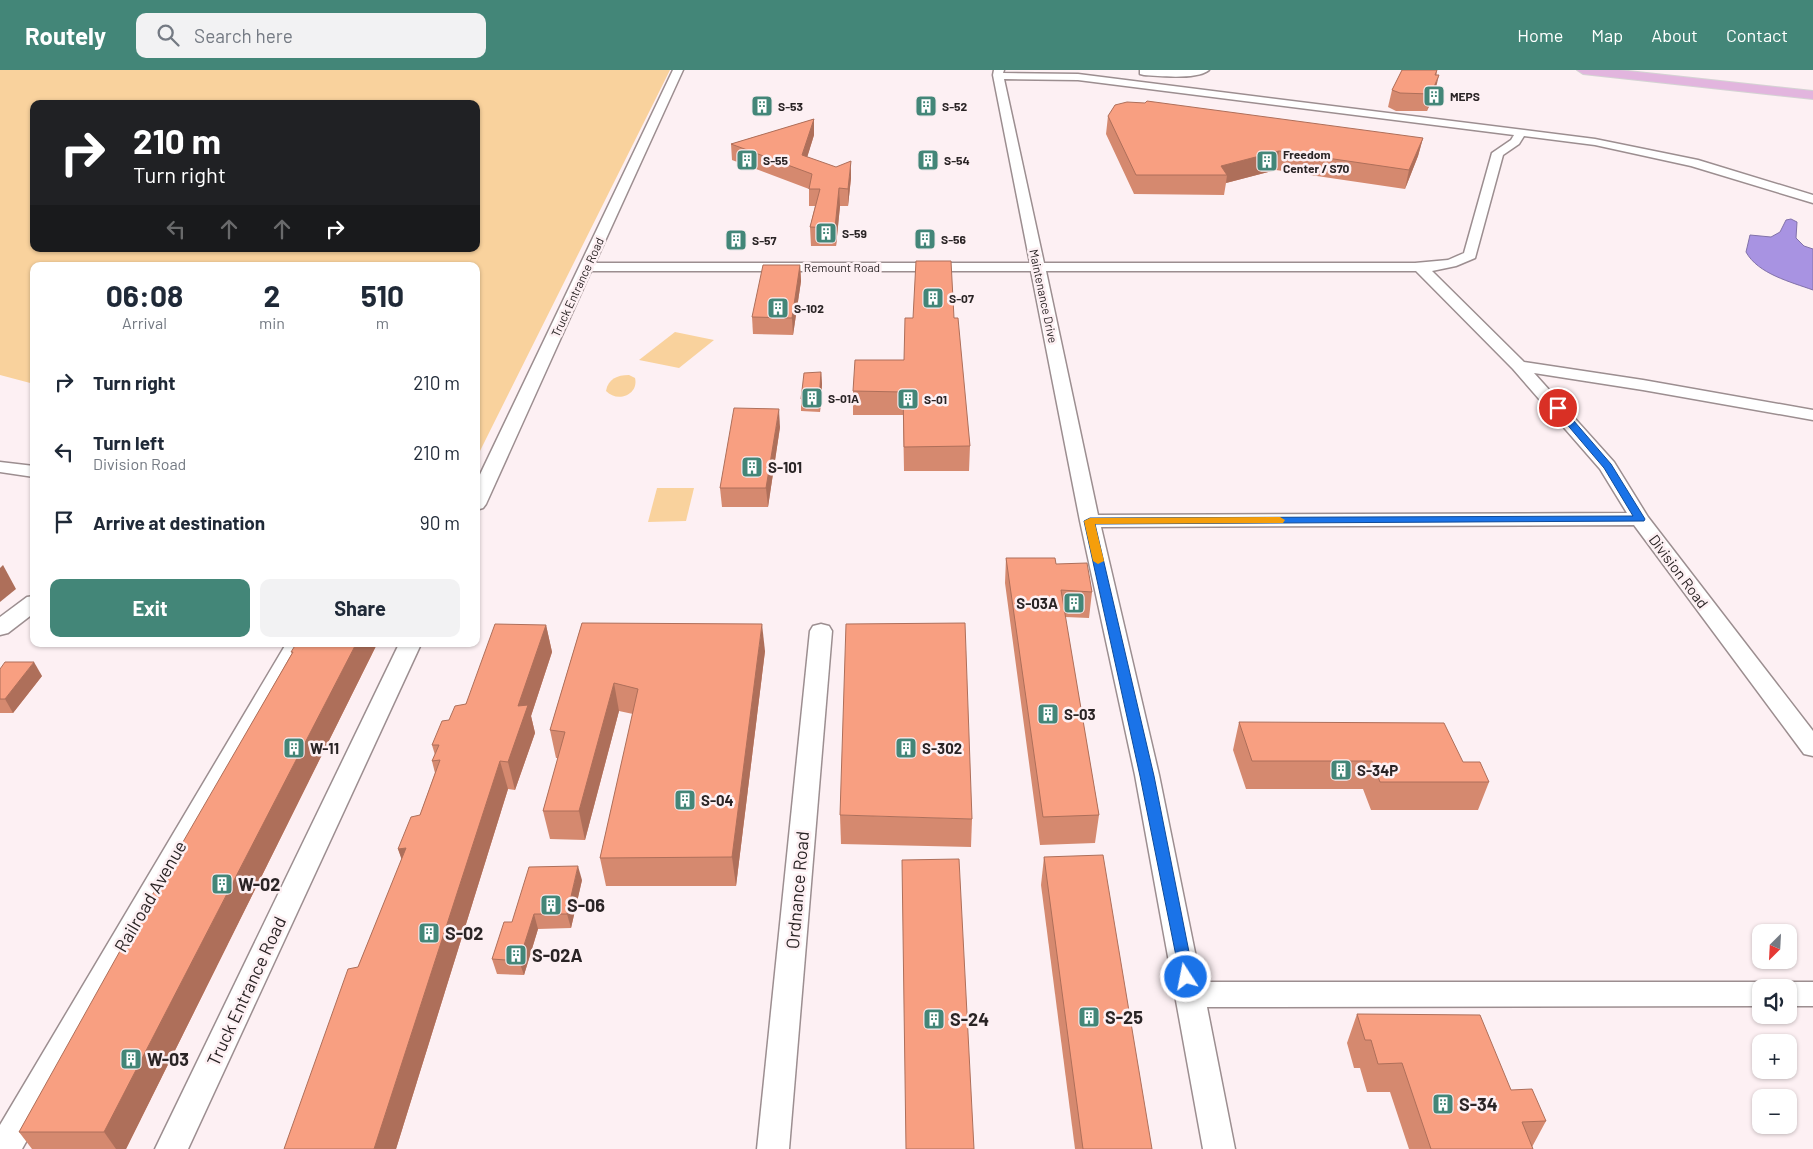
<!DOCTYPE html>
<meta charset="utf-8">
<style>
body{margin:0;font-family:Barlow,sans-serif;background:#f2f2f3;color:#1f2937;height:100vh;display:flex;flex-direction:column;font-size:19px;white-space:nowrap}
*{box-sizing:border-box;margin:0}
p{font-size:16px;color:#747a83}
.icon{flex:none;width:28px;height:28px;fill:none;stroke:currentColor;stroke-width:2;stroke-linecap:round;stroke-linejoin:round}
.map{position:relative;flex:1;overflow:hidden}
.sheet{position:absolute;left:30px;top:192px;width:450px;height:385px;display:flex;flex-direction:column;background:#fff;border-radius:10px;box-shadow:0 1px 4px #0004}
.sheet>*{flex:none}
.top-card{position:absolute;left:30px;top:30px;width:450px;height:152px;border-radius:10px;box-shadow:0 1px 4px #0004;background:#202124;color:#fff;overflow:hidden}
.needle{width:32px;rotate:204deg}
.fabs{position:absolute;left:1752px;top:854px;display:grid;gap:10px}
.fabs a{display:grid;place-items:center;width:45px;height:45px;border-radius:10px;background:#fff;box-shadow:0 1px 4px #0004;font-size:25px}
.pin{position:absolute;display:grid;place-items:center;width:42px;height:42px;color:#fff;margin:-21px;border:2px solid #fff;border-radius:50%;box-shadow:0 1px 5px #0007}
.me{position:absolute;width:55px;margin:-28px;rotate:349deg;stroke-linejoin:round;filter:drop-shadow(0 0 4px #0008)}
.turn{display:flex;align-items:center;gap:18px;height:105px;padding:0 20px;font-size:22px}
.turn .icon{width:65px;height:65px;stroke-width:2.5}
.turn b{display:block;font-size:35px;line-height:42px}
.lanes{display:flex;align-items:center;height:48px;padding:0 20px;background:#0003;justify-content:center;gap:25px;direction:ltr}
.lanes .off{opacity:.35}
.eta{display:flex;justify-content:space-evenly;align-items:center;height:85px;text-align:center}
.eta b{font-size:30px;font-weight:700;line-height:35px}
.action{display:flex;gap:10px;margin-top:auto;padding:10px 20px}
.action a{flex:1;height:58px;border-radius:10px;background:#438678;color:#fff;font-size:20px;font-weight:700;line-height:58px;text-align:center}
.action a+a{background:#f2f2f3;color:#1f2937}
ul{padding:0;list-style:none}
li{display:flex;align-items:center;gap:15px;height:70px;padding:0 20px}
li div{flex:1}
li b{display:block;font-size:19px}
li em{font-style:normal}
header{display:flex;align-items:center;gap:30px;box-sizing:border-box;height:70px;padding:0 25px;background:#438678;color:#fff}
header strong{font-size:24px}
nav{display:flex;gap:28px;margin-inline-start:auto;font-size:18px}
.search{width:350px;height:45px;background:#f2f2f3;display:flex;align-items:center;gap:12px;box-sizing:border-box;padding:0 18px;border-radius:10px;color:#747a83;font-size:19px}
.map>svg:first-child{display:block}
</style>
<header>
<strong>Routely</strong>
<div class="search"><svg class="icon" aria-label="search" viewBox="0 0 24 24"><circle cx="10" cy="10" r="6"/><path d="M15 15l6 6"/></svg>Search here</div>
<nav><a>Home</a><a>Map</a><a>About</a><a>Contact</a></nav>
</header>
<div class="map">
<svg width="1813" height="1079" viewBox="0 0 1813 1079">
<rect width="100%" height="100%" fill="#fdf0f3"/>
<g fill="#f9d29d" fill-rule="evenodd">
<path d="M0,0H670L476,389V196H34V314L0,305ZM34,34H476V179H34Z"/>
<path d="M675,262L714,270L679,298L639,290Z"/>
<path d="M629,305L635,308C639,325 617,333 606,321C608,309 617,305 629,305Z"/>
<path d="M657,418H694L686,451L648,452Z"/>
</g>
<path fill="#a893e2" stroke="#8272a9" d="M1791,149L1797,152L1796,168L1804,176L1813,179V220C1791,212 1758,204 1746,182L1750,165L1771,167L1780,162L1786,150Z"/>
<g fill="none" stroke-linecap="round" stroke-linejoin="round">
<g stroke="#9c8e90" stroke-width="3">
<g id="minor">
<path d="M673,0H683L595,193H1030L993,5L994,0H1004L1003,3L1078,4L1595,69L1698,90L1813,125V133L1691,96L1595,75L1524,66L1519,74L1503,85L1475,188L1456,196L1432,201L1524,292L1643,310L1813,340V350L1643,320L1534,303L1614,392L1648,447L1813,661V686L1804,684L1634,455L1101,457L1159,705L1201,912H1761L1771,915L1773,918H1761V936L1207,937L1235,1079H1203L1135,705L1080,451L1031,201H591L486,434L483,438L476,440V413ZM1004,9L1078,10L1514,65L1511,70L1492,83L1464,183L1448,190L1415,193H1044ZM1046,201H1416L1513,299L1600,399L1627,443L1098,445Z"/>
<path d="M1140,0H1209C1197,10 1159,6 1144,5L1140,4Z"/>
<path d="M0,392L34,396V407L0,402Z"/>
<path d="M34,526V543L8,563L0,565V547L27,527Z"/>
<path d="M821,554L829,556L832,561L789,1079H757L810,561L813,556Z"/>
<path d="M286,574H308L22,1079H0V1055Z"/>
<path d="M399,574H421L188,1079H155Z"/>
<path d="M1789,912H1813V936H1789V918H1777L1779,915Z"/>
</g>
</g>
<g stroke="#d4d3d3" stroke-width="2">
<path id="major" d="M1577,0H1619L1813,21V29L1583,4Z"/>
</g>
<use href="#minor" fill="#fff" fill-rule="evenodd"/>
<use href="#major" fill="#e2b5de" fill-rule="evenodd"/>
</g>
<g fill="#d5896f">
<path d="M1402,0H1437L1435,22L1427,41H1396L1388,37L1392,20Z"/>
<path d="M1108,46L1423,68L1418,86L1405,119L1276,100L1226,113L1224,125L1134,124L1106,64Z"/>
<path d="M814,49V65L807,87L851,108L848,136H840L836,176H811L810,157L815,136H809V119L732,90L731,74Z"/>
<path d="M800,195L801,211L793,265L753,264L752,247Z"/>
<path d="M954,248L970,376L969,401H904L903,345H853V321L904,290Z"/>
<path d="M821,302L822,314L820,342L801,341V329Z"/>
<path d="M780,357L768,437H722L720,418Z"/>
<path d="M1006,488L1056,494L1092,522L1089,548L1065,547L1099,745L1095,773L1040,775L1005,513Z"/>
<path d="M582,553L765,581L736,816H606L600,788L633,644L619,641L585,770L550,769L543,741L558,688H556L550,660Z"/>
<path d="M546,555L552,582L531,646L535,663L515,720L508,719L396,1079H284L402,789L398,779L420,745L435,703L432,691L435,685L432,675L449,650Z"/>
<path d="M377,574L126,1079H32L19,1062L292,583L291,582Z"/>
<path d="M0,599L42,606L13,643H0Z"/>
<path d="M1239,652L1463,692L1489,712L1478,740H1371L1363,719H1246L1233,680Z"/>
<path d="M840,745L972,749L971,777L841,774Z"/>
<path d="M1044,787L1152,1079H1075L1041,815Z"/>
<path d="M582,810L571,858L538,859L524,905L497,904L492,889L512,852Z"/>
<path d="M1357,944L1511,1020L1546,1051L1532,1077L1533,1079H1409L1390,1022H1367L1360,998H1354L1347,973Z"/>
</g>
<g fill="#ae6f5a">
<path d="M1439,5L1435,22L1427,41L1431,24Z"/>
<path d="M814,49V65L803,101L802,85Z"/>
<path d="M1423,68L1418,86L1405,119L1409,100Z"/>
<path d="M1279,81L1276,100L1226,113L1227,105L1221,96Z"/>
<path d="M851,91V108L848,136V119Z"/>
<path d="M839,118L840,136L836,176L835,158Z"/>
<path d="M800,195L801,211L793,265L792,248Z"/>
<path d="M821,302L822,314L820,342L819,330Z"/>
<path d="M779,339L780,357L768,437L766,418Z"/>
<path d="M3,495L16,519L0,532V498Z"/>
<path d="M762,554L765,581L736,816L732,787Z"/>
<path d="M546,555L552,582L531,646L535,663L515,720L508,692L518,636Z"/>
<path d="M356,574H377L126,1079H116L104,1062Z"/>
<path d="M34,592L42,606L13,643L5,629Z"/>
<path d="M614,613L619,641L585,770L579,741Z"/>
<path d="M500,691L508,719L396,1079H374Z"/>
<path d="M406,778L408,808L398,779Z"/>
<path d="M578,796L582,810L571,858L567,844Z"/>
<path d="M534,844L538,859L524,905L519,891Z"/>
</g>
<g fill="#f89f81" stroke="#ae6f5a">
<path d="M1402,0H1437L1435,5H1439L1431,24L1400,23L1392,20Z"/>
<path d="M1147,31L1423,68L1409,100L1279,81L1221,96L1227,105H1136L1108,46L1115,35L1127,32L1145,33Z"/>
<path d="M814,49L802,85L836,97L851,91L848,119L839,118L835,158L810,157L820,119H809L812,104L731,74Z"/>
<path d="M916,191H951L954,248H958L970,376L904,377L903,322L853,321L855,290H904L905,248H913Z"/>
<path d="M763,195H800L792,248L752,247Z"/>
<path d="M821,302L819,330L801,329L804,303Z"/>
<path d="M734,338L779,339L766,418H720Z"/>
<path d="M1006,488H1055L1056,494L1087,493L1092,522L1061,520L1099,745L1043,747Z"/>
<path d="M582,553L762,554L732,787L600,788L638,619L614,613L579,741H543L565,662L550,660Z"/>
<path d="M965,553L972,749L840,745L846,554Z"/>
<path d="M495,554L546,555L518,636L528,635L508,692L500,691L374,1079H284L348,899L358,897L406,778L398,779L411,747L420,745L440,690L432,691L439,675H432L442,651L449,650L455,636L466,634Z"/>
<path d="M296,574H356L104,1062H19L125,872L293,582H291Z"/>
<path d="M5,592H34L5,629H0V599Z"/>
<path d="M1239,652L1444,653L1463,692H1480L1489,712H1380L1372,691H1252Z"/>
<path d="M1103,785L1152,1079H1083L1044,787Z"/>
<path d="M959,789L974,1079H906L902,790Z"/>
<path d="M578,796L567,844H534L519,891L492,889L504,852H512L529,797Z"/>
<path d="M1357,944L1480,945L1511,1020L1532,1019L1546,1051L1522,1052L1533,1079H1431L1402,993L1378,994L1371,970H1365Z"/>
</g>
<path fill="#1a73e8" stroke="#114b97" d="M1558,335L1561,336L1611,394L1645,449L1644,451L1095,454L1154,706L1194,907L1192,911L1186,913L1181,911L1140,706L1084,451L1090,448L1633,446L1604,398L1553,338Z"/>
<path fill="#f59e0b" d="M1280,447L1285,450L1283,453L1095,454L1104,491L1098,494L1093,491L1084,451L1090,448Z"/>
<defs>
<g id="building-square" transform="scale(1.125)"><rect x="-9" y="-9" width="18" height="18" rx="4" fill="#438678" stroke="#fdf0f3"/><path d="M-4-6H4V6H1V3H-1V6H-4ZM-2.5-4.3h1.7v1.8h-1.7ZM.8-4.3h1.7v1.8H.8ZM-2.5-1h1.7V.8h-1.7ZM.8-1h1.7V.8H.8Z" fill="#fff"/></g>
</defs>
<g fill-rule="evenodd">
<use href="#building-square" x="1434" y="26"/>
<use href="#building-square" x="762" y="36"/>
<use href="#building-square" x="926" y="36"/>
<use href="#building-square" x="747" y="90"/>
<use href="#building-square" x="928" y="90"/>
<use href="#building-square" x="1267" y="91"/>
<use href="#building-square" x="826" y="163"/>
<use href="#building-square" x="925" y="169"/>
<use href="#building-square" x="736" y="170"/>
<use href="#building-square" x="933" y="228"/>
<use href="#building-square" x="778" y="238"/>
<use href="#building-square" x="812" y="328"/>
<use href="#building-square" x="908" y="329"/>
<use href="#building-square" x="752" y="397"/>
<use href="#building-square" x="1074" y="533"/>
<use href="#building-square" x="1048" y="644"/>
<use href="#building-square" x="294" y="678"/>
<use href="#building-square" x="906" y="678"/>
<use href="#building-square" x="1341" y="700"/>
<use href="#building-square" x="685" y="730"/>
<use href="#building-square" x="222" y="814"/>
<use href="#building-square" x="551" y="835"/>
<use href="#building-square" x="429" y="863"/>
<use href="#building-square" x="516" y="885"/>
<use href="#building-square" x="1089" y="947"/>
<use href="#building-square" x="934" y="949"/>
<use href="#building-square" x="131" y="989"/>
<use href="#building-square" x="1443" y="1034"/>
</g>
<g text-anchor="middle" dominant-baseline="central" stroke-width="5" stroke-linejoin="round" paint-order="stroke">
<g font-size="12" font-weight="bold" fill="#2a2425" stroke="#fdf0f3" text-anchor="start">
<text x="1450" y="26">MEPS</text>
<text x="778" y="36">S-53</text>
<text x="942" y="36">S-52</text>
<text x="1283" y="84">Freedom<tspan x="1283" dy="14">Center / S70</tspan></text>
<text x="763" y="90">S-55</text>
<text x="944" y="90">S-54</text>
<text x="842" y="163">S-59</text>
<text x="941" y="169">S-56</text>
<text x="752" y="170">S-57</text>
<text x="949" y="228">S-07</text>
<text x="794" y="238">S-102</text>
<text x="828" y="328">S-01A</text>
<text x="924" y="329">S-01</text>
</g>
<g font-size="12" fill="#2a2425" stroke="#fdf0f3">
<text x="842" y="197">Remount Road</text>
<text transform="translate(577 217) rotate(-65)">Truck Entrance Road</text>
<text transform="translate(1044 226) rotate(78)">Maintenance Drive</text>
</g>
<g font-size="15" font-weight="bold" fill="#2a2425" stroke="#fdf0f3" text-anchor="start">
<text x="768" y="397">S-101</text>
<text x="1058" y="533" text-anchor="end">S-03A</text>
<text x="1064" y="644">S-03</text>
<text x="310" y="678">W-11</text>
<text x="922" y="678">S-302</text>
<text x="1357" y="700">S-34P</text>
<text x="701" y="730">S-04</text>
</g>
<g font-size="15" fill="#2a2425" stroke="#fdf0f3">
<text transform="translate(1679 501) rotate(53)">Division Road</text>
</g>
<g font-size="18" font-weight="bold" fill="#2a2425" stroke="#fdf0f3" text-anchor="start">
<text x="238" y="814">W-02</text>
<text x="567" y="835">S-06</text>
<text x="445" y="863">S-02</text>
<text x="532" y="885">S-02A</text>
<text x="1105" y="947">S-25</text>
<text x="950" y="949">S-24</text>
<text x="147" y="989">W-03</text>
<text x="1459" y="1034">S-34</text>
</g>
<g font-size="18" fill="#2a2425" stroke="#fdf0f3">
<text transform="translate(797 820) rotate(-85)">Ordnance Road</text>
<text transform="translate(150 826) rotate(-60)">Railroad Avenue</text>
<text transform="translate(246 921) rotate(-65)">Truck Entrance Road</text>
</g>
</g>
</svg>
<div class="fabs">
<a><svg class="needle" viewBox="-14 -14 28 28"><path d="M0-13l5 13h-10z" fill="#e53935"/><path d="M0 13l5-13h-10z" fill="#747a83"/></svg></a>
<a><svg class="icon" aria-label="sound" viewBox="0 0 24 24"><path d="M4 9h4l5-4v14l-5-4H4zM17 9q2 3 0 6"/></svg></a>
<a>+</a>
<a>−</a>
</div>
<div class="pin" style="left:1558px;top:338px;background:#d93025"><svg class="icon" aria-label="arrive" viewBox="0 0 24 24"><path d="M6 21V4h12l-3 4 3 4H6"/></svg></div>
<svg class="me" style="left:1186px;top:907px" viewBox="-20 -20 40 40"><circle r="17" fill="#1a73e8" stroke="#fff" stroke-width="3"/><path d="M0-11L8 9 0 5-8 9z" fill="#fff"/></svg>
<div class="top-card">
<div class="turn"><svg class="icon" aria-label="right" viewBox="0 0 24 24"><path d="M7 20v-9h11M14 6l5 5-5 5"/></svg><div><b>210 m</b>Turn right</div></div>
<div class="lanes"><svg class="icon off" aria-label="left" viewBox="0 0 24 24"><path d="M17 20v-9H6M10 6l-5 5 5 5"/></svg><svg class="icon off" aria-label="ahead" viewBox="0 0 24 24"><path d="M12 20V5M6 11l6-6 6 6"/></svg><svg class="icon off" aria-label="ahead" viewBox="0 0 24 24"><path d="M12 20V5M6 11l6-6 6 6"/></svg><svg class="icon" aria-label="right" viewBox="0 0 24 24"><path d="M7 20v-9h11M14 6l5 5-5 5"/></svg></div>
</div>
<section class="sheet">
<div class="eta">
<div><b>06:08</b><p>Arrival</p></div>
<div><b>2</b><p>min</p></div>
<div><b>510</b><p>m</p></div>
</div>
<ul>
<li><svg class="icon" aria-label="right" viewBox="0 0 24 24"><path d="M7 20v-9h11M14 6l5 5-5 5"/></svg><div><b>Turn right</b></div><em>210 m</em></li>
<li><svg class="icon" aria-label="left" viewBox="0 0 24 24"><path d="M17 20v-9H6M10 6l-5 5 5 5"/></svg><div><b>Turn left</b><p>Division Road</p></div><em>210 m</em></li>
<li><svg class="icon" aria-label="arrive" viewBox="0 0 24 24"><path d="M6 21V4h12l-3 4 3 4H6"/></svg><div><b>Arrive at destination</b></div><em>90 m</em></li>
</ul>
<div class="action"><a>Exit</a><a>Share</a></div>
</section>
</div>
